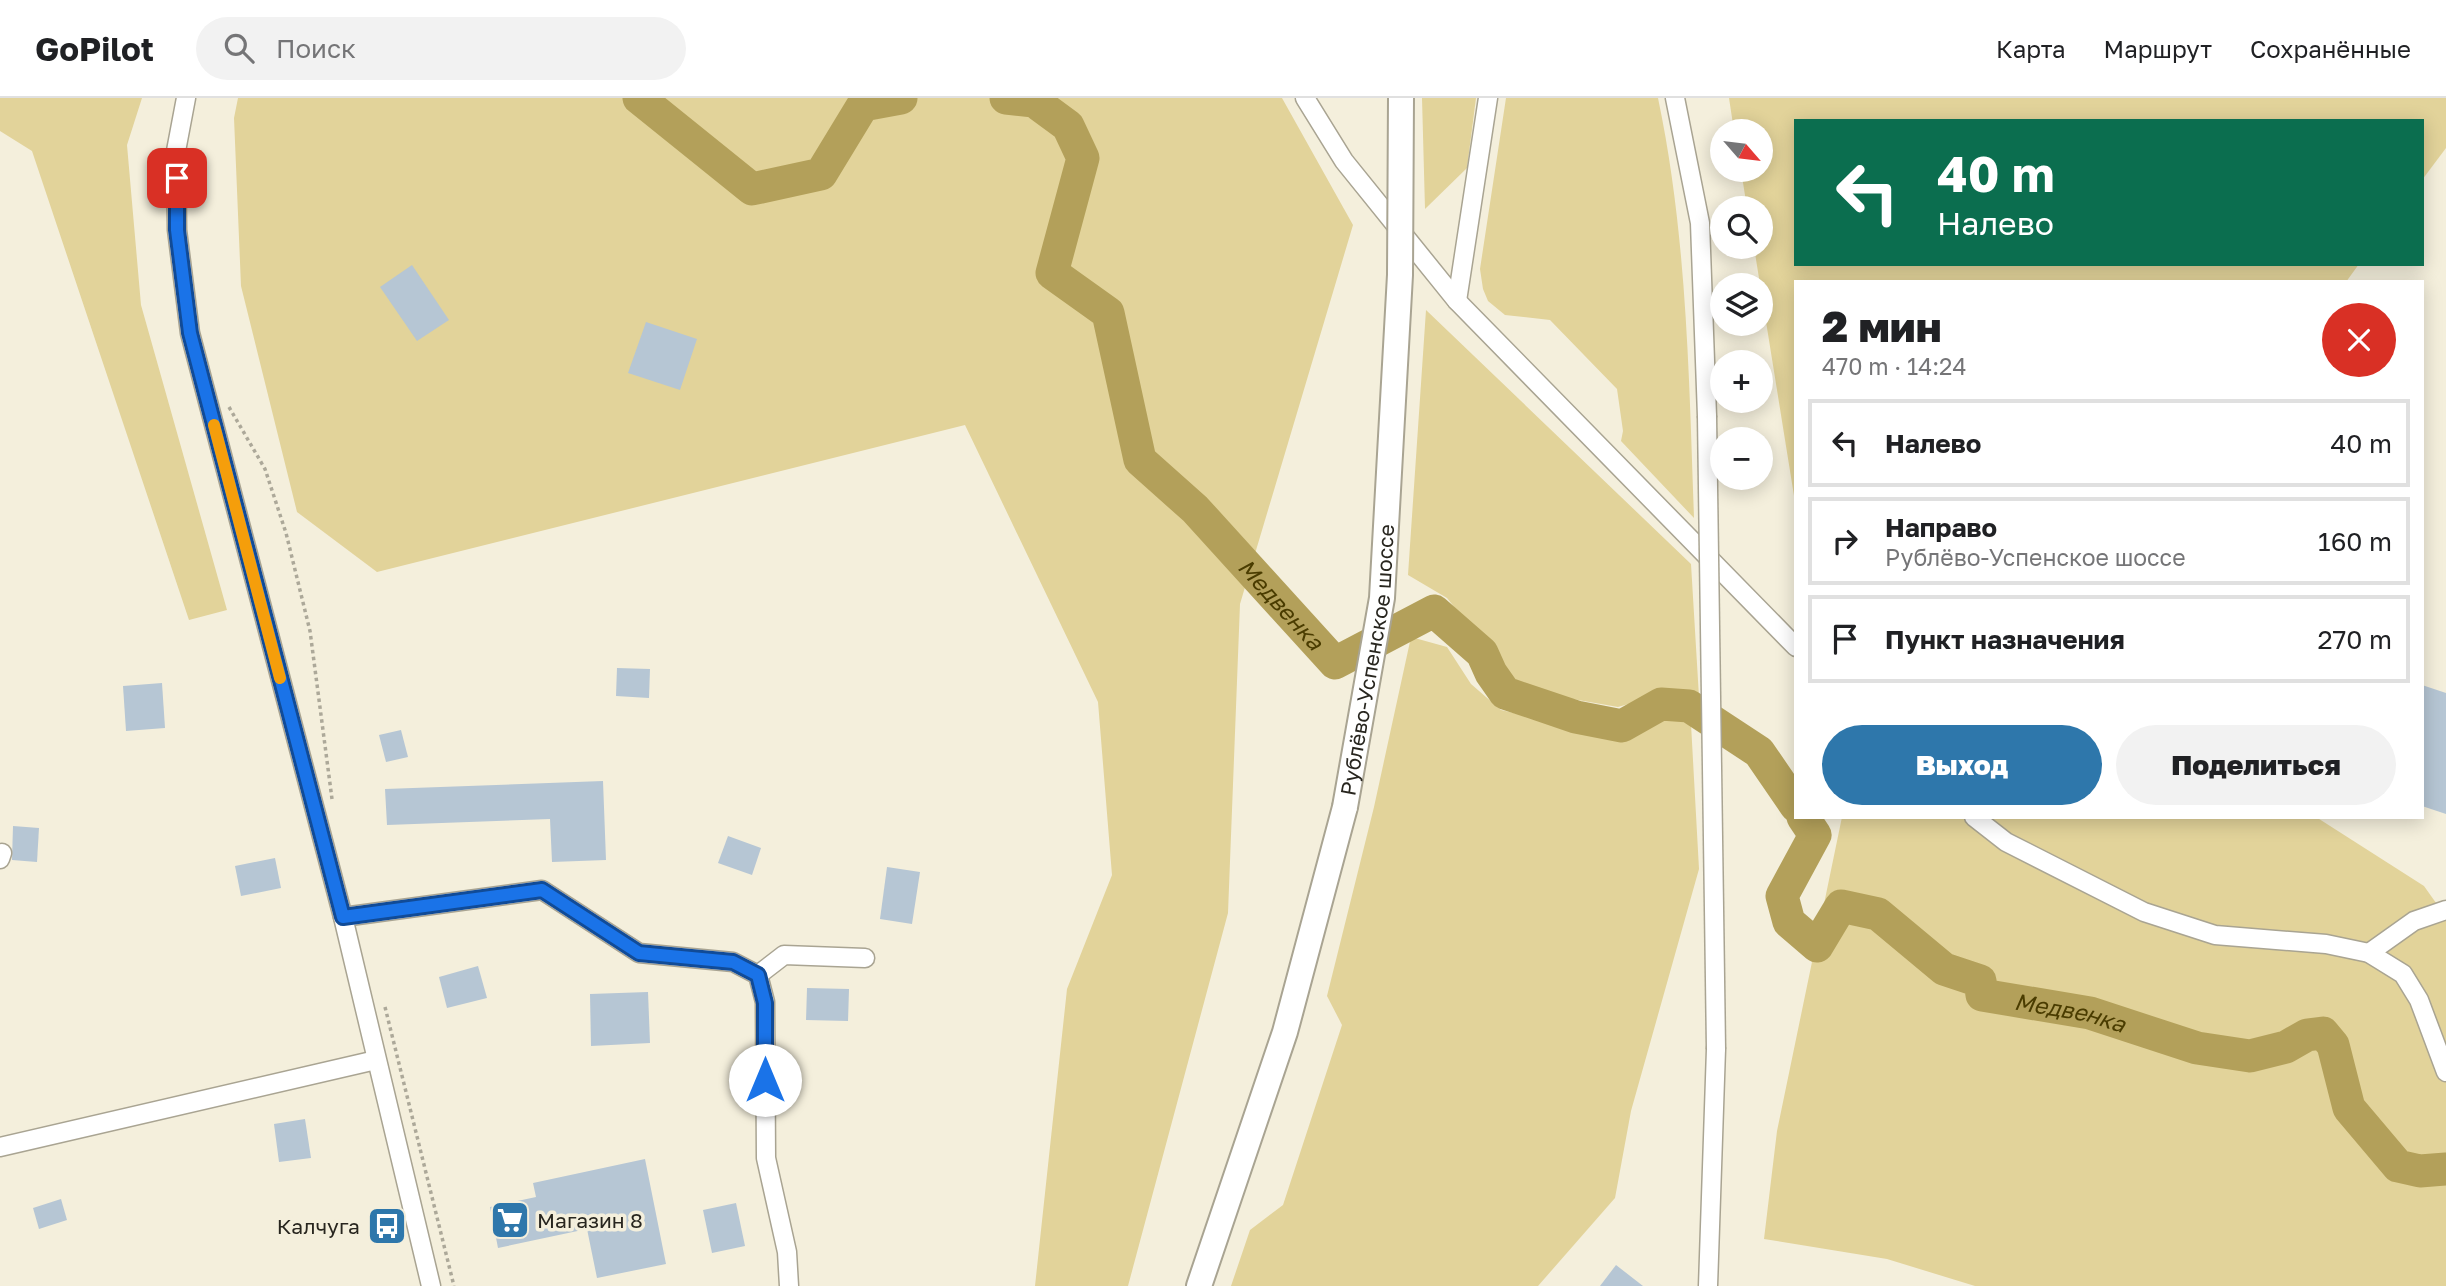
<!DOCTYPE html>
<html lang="ru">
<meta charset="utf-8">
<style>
body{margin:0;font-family:"Golos Text",sans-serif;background:#f2f2f2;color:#202124;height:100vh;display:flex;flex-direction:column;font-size:26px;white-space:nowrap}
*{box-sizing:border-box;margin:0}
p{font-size:23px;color:#757577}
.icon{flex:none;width:38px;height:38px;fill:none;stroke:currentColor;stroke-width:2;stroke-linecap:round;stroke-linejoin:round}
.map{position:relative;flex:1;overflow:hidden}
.drawer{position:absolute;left:1794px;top:182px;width:630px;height:539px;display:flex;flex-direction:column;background:#fff;border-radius:0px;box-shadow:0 4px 18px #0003}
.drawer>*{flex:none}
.banner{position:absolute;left:1794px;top:21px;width:630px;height:147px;border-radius:0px;box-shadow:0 4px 18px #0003;background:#0b6e4f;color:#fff;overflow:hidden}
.needle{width:46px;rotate:118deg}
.fabs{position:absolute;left:1710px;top:21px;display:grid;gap:14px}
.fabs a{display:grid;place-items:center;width:63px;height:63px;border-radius:50%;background:#fff;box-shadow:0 4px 18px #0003;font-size:35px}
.pin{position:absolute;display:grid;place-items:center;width:60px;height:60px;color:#fff;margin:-30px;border-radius:14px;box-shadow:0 4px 10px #0006}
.me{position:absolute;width:77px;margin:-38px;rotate:0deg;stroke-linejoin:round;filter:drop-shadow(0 0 5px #0008)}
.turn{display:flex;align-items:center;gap:24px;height:147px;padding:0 28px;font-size:32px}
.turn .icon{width:91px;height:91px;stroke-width:2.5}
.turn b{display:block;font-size:49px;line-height:60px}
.round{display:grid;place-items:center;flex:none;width:74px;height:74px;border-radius:37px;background:#f2f2f2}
.headline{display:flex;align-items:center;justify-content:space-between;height:119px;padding:0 28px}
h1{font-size:42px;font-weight:800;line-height:52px}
.action{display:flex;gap:14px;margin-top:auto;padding:14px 28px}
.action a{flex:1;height:80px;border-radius:42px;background:#2e77ab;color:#fff;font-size:28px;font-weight:800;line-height:80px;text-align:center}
.action a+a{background:#f2f2f2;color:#202124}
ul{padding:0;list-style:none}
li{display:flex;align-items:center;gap:21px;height:88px;margin:0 14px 10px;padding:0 14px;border:4px solid #e0e0e0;border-radius:0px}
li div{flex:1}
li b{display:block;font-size:26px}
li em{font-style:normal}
header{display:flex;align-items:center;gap:42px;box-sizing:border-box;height:98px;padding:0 35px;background:#fff;border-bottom:2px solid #e0e0e0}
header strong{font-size:33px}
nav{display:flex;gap:38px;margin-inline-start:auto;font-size:24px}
.search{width:490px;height:63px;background:#f2f2f2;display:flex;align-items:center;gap:18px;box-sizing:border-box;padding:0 24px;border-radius:38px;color:#757577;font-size:26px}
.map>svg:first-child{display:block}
</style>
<header>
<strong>GoPilot</strong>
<div class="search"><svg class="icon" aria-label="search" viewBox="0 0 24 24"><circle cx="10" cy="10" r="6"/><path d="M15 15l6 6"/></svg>Поиск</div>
<nav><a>Карта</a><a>Маршрут</a><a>Сохранённые</a></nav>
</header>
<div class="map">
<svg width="2446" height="1188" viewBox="0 0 2446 1188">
<rect width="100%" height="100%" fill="#f4efdc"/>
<g fill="#e2d39a">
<path d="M0,0H142L127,47L141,207L227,512L189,522L32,53L0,33Z"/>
<path d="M238,0H1282L1353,127L1240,506L1228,815L1128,1188H1035L1067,891L1112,777L1098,604L965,327L377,474L297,414L241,188L234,20Z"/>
<path d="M1422,0H1476L1467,70L1425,111Z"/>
<path d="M1506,0H1658C1687,138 1689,279 1694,420L1621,343L1623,333L1617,291L1550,222L1505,217L1488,203L1483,191L1480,171Z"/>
<path d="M1729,0H2446V50L2422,82V23H1796V166H2359L2346,184H1796L1795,404L1754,149H1760V110H1747L1741,72H1760V33H1734Z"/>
<path d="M1426,212L1691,466L1699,599L1663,596L1618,609L1521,592L1447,500L1408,477Z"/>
<path d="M1411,539L1447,549L1471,586L1501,612L1623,641L1667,619L1691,626L1699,771L1631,1013L1615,1100L1538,1188H1231L1250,1132L1283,1107L1342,927L1327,898L1374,709Z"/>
<path d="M1842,719H2316L2424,788L2446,819V1188H1975L1887,1161L1764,1141L1777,1033Z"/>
</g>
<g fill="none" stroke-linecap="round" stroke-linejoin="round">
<g stroke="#b3a05a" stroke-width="33">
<path d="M639,0L752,91L821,76L863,7L901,0"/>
<path id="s1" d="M1006,0L1034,3L1068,28L1083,60L1052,175L1108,215L1140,362L1195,411L1335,565L1434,513L1482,555L1491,575L1505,595L1576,619L1622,628L1661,606L1689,608L1759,654L1796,708"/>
<path id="s2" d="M1803,719L1815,737L1782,798L1789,824L1817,848L1841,808L1878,816L1944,871L1980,883L1982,897L2090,915L2197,950L2250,958L2286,949L2307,937L2323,935L2333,947L2349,1010L2398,1068L2420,1073L2446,1071"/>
</g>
</g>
<g fill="#b6c6d4">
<path d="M412,167L449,222L417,243L380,189Z"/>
<path d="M646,224L697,241L680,292L628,275Z"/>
<path d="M617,570L650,571L649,600L616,598Z"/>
<path d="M162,585L165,630L126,633L123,588Z"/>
<path d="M2422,587L2446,595V716L2422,708Z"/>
<path d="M401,632L408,659L386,664L379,637Z"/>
<path d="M603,683L606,762L552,764L550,721L387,727L385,691Z"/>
<path d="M13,728L39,730L37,764L12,762Z"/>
<path d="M728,738L761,750L752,777L718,765Z"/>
<path d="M275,760L281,790L241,798L235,768Z"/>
<path d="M887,769L920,774L912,826L880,821Z"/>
<path d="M478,868L487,900L447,910L439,879Z"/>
<path d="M807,890L849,891L848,923L806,922Z"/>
<path d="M648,894L650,945L591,948L590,896Z"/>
<path d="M305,1021L311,1060L279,1064L274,1026Z"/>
<path d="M645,1061L666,1166L597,1180L587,1131L498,1150L490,1109L536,1099L533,1085Z"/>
<path d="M61,1101L67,1122L39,1131L33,1110Z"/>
<path d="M736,1105L745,1148L712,1155L703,1112Z"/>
<path d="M1616,1167L1643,1188H1600Z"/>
</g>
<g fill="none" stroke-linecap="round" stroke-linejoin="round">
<g stroke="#a9a492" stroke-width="21">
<g id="minor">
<path d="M186,0L176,53L177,132L190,235L343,819L431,1188"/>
<path d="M1305,0L1344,63L1457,203L1796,549"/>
<path d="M1675,0L1700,125L1707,318"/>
<path d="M1457,203L1488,0"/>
<path d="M1974,719L2006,744L2144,814L2215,837L2326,846L2369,855L2403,876L2419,902L2446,974"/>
<path d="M0,761L2,755"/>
<path d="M343,819L542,792L639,855L733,864L758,877L765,904L766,1060L787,1154L789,1188"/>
<path d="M2369,855L2414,823L2446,812"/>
<path d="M758,877L784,857L865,860"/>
<path d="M0,1049L376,962"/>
<path d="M1708,1188L1716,951"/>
</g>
</g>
<g stroke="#a9a492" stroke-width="28">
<path id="secondary" d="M1199,1188L1285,934L1345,709"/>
</g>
<g stroke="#aca899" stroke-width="3.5" stroke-dasharray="3.5 3.5" stroke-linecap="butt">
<path d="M229,309L265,371L286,435L310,533L332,701"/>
<path d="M385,909L454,1188"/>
</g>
<use href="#minor" stroke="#fff" stroke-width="18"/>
<use href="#secondary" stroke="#fff" stroke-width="24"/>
<g stroke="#a9a492" stroke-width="21" stroke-linecap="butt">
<path id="minor-bridge" d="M1707,318L1716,951"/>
</g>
<g stroke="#a9a492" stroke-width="28" stroke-linecap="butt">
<g id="secondary-bridge">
<path id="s3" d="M1345,709L1382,500L1400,177L1401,0"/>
</g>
</g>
<use href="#minor-bridge" stroke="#fff" stroke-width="18"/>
<use href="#secondary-bridge" stroke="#fff" stroke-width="24"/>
</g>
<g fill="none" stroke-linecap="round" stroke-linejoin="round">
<g stroke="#114b97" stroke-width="18">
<path id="route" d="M177,80V132L190,235L343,819L542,792L639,855L733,864L758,877L765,905V982"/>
</g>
<use href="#route" stroke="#1a73e8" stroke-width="12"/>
<path stroke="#f59e0b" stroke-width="12" d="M214,327L280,580"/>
</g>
<defs>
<g id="supermarket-square" transform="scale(2.0125)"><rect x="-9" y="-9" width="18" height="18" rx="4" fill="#2e77ab" stroke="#f4efdc"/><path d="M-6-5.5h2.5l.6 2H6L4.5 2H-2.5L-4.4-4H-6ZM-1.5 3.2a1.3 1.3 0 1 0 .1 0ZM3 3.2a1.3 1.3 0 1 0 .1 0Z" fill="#fff"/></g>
<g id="bus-square" transform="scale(2.0125)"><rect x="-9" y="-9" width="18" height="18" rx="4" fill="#2e77ab" stroke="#f4efdc"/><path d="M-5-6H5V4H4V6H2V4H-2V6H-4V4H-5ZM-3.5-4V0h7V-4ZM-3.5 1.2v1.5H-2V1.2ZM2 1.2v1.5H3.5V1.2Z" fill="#fff"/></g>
</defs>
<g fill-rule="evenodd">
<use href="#supermarket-square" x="510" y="1122"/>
<use href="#bus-square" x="387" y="1128"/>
</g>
<g text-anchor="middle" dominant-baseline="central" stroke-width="7" stroke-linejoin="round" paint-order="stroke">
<g font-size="21" fill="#28261f" stroke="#f4efdc">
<text stroke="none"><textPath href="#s3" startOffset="149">Рублёво-Успенское шоссе</textPath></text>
</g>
<g font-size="21" fill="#28261f" stroke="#f4efdc" text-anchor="start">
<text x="537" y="1122">Магазин 8</text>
<text x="360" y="1128" text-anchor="end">Калчуга</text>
</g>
<g font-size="23" font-style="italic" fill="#4a3c00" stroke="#f4efdc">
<text stroke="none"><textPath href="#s1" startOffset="646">Медвенка</textPath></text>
<text stroke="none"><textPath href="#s2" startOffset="467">Медвенка</textPath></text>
</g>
</g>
</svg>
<div class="fabs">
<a><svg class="needle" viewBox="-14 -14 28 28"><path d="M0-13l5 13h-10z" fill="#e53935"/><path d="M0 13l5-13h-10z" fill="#757577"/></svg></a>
<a><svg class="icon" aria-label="search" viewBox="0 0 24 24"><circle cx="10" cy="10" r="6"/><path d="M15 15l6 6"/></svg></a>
<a><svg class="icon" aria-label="layers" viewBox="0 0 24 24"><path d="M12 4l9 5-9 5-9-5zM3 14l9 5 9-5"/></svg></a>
<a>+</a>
<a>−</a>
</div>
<div class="pin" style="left:177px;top:80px;background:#d93025"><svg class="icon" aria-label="arrive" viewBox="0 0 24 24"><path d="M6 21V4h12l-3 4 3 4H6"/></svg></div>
<svg class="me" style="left:765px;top:982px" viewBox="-20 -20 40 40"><circle r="19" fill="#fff"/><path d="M0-13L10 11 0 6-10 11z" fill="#1a73e8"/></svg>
<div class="banner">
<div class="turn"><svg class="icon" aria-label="left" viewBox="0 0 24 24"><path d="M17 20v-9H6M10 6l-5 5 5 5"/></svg><div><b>40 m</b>Налево</div></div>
</div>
<section class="drawer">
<div class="headline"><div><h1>2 мин</h1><p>470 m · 14:24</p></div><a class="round" style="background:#d93025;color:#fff"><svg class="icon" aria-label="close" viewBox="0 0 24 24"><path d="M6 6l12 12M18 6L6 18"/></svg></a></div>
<ul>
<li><svg class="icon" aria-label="left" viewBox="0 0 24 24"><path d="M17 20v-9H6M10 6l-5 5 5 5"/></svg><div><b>Налево</b></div><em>40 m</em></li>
<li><svg class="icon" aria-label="right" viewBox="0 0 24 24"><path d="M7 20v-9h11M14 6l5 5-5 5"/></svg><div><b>Направо</b><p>Рублёво-Успенское шоссе</p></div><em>160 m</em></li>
<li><svg class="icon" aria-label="arrive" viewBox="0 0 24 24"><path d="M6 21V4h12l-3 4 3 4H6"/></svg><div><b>Пункт назначения</b></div><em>270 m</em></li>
</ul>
<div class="action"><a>Выход</a><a>Поделиться</a></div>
</section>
</div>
